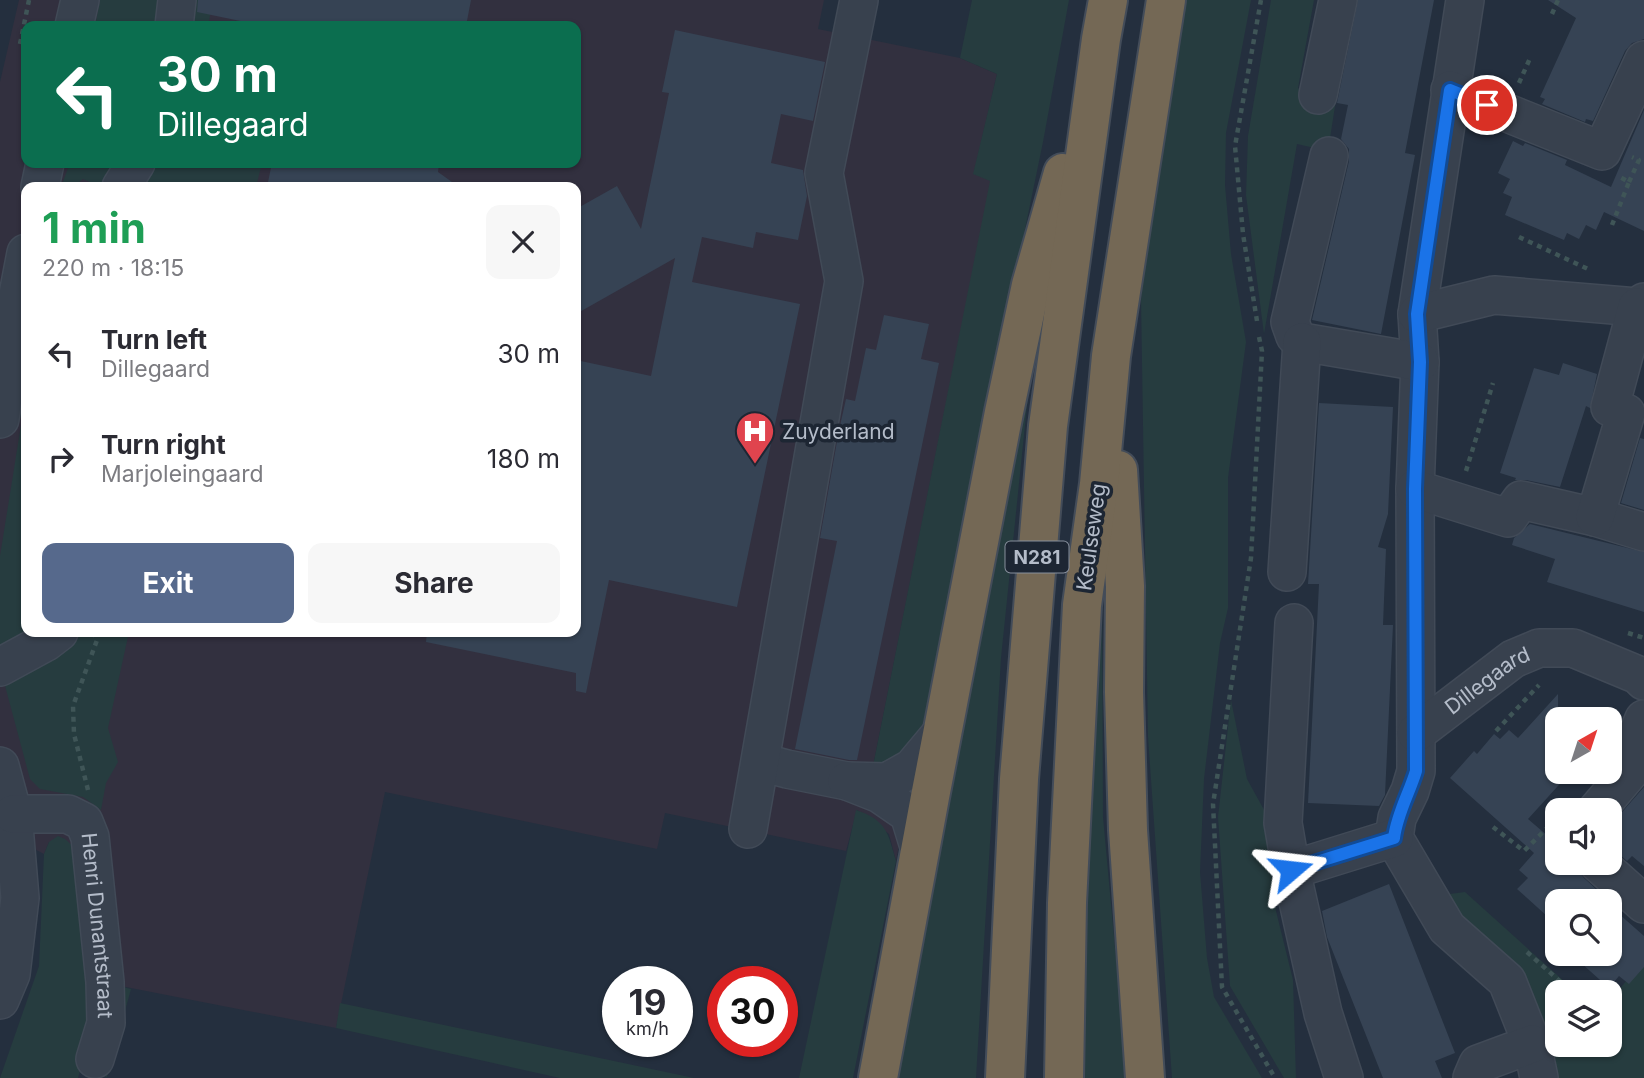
<!DOCTYPE html>
<meta charset="utf-8">
<style>
body{margin:0;font-family:Inter,sans-serif;background:#f7f7f7;color:#2b2b33;height:100vh;display:flex;flex-direction:column;font-size:26px;white-space:nowrap}
*{box-sizing:border-box;margin:0}
p{font-size:23px;color:#7c7c81}
.icon{flex:none;width:38px;height:38px;fill:none;stroke:currentColor;stroke-width:2;stroke-linecap:round;stroke-linejoin:round}
.map{position:relative;flex:1;overflow:hidden}
.drawer{position:absolute;left:21px;top:182px;width:560px;height:455px;display:flex;flex-direction:column;background:#fff;border-radius:14px;box-shadow:0 2px 5px #0004}
.drawer>*{flex:none}
.guide{position:absolute;left:21px;top:21px;width:560px;height:147px;border-radius:14px;box-shadow:0 2px 5px #0004;background:#0b6e4f;color:#fff;overflow:hidden}
.needle{width:46px;rotate:39deg}
.buttons{position:absolute;left:1545px;top:707px;display:grid;gap:14px}
.buttons a{display:grid;place-items:center;width:77px;height:77px;border-radius:14px;background:#fff;box-shadow:0 2px 5px #0004;font-size:35px}
.speed{position:absolute;left:602px;top:966px;display:flex;gap:14px;font-size:35px;font-weight:700;text-align:center}
.speed>*{display:grid;place-content:center;width:91px;height:91px;border-radius:50%;background:#fff;box-shadow:0 2px 5px #0004;line-height:1}
.speed small{font-size:18px;font-weight:400}
.speed .limit{border:10px solid #d22;background:#fff;color:#111}
.pin{position:absolute;display:grid;place-items:center;width:60px;height:60px;color:#fff;margin:-30px;border:4px solid #fff;border-radius:50%;box-shadow:0 2px 7px #0007}
.me{position:absolute;width:77px;margin:-38px;rotate:73deg;stroke-linejoin:round;filter:drop-shadow(0 0 5px #0008)}
.turn{display:flex;align-items:center;gap:24px;height:147px;padding:0 21px;font-size:32px}
.turn .icon{width:91px;height:91px;stroke-width:2.5}
.turn b{display:block;font-size:49px;line-height:60px}
.round{display:grid;place-items:center;flex:none;width:74px;height:74px;border-radius:14px;background:#f7f7f7}
.summary{display:flex;align-items:center;justify-content:space-between;height:119px;padding:0 21px}
h1{font-size:42px;font-weight:700;line-height:52px;color:#1e9e55}
.cta{display:flex;gap:14px;margin-top:auto;padding:14px 21px}
.cta a{flex:1;height:80px;border-radius:14px;background:#56698c;color:#fff;font-size:28px;font-weight:700;line-height:80px;text-align:center}
.cta a+a{background:#f7f7f7;color:#2b2b33}
ul{padding:0;list-style:none}
li{display:flex;align-items:center;gap:21px;height:105px;padding:0 21px}
li div{flex:1}
li b{display:block;font-size:26px}
li em{font-style:normal}
.map>svg:first-child{display:block}
</style>
<div class="map">
<svg width="1644" height="1078" viewBox="0 0 1644 1078">
<rect width="100%" height="100%" fill="#242f3e"/>
<path fill="#32303f" fill-rule="evenodd" d="M19,0H824L818,29L960,58L997,74L974,173L991,181L872,771L919,743L896,861L889,834L857,810L846,851L665,813L657,849L385,792L336,1028L90,980L49,842L44,854L0,831V82ZM26,26H576V163H26ZM26,187H576V632H26Z"/>
<g fill="#263c3f">
<path d="M100,0H213L208,26H95Z"/>
<path d="M972,0H1069L1043,142L919,743L872,771L990,181L973,174L997,74L960,58Z"/>
<path d="M1181,0H1251L1226,133L1225,185L1231,254L1246,342L1228,478V608L1220,643L1204,779L1200,872L1207,958L1214,997L1262,1078H1172L1148,737L1141,300L1151,181Z"/>
<path d="M1271,0H1314L1298,88L1312,97L1336,100L1328,151L1297,144L1264,334L1246,195L1248,136Z"/>
<path d="M70,163H262L256,187H94L92,183L83,179L73,187H61Z"/>
<path d="M1037,309L1001,658L976,1078H886Z"/>
<path d="M26,396V632H129L108,728L118,762L106,783L101,810L83,797L40,789L30,779L0,667V556L22,419L14,409Z"/>
<path d="M1102,568L1103,817L1127,1078H1077Z"/>
<path d="M1231,700L1247,779L1268,817L1280,872L1275,907L1293,980L1296,1078H1284L1230,986L1218,817Z"/>
<path d="M856,810C886,820 888,832 896,861L853,1078H799Z"/>
<path d="M58,836L65,839L74,847L90,979L131,989L107,1077L80,1071L78,1078H0L39,966L44,854L49,842Z"/>
<path d="M1465,892L1576,992H1558V1045H1610V1000L1644,960V1078H1549L1471,933L1442,895Z"/>
<path d="M340,1003L694,1078H560L336,1028Z"/>
</g>
<g fill="#364354">
<path d="M198,0H471L466,26H265L197,12Z"/>
<path d="M1358,0H1434L1405,153L1415,155L1381,334L1312,320L1349,161V149L1341,139L1348,105L1337,103Z"/>
<path d="M1548,0H1644V39L1632,43L1625,51L1593,121L1586,119L1585,122L1542,104L1545,99L1540,97L1576,18Z"/>
<path d="M675,30L825,62L813,121L781,114L771,163L803,170L807,196L798,240L756,232L753,248L702,237L692,282L800,304L737,607L609,580L586,693L576,691V673L426,642L427,632H576V360L651,376L675,258L576,314V209L617,186L641,229L669,93L662,92Z"/>
<path d="M1644,110V231L1604,212L1596,230L1586,225L1579,239L1567,233L1564,240L1505,215L1512,197L1503,193L1510,179L1498,173L1513,141L1523,146L1525,143L1567,160L1565,165L1611,187Z"/>
<path d="M272,163H439L438,172L459,187H267Z"/>
<path d="M884,315L929,324L921,359L939,363L857,760H849L795,749L837,541L820,538L839,430L846,399L855,401L866,348L876,350Z"/>
<path d="M1563,363L1597,374L1590,408L1586,406L1560,487L1526,480H1515L1516,478L1500,473L1534,368L1559,375Z"/>
<path d="M1319,403L1393,407L1388,514L1378,547L1386,549L1383,625H1393L1385,795L1379,806L1308,803L1319,584H1308Z"/>
<path d="M1640,438L1644,439V510L1621,503Z"/>
<path d="M1530,524L1644,552V612L1547,582L1555,559L1512,545L1514,538Z"/>
<path d="M1558,694V772H1563L1567,776L1528,819L1549,837L1558,827V863H1578V870L1584,878L1599,892L1590,901H1558V926L1517,889L1528,878L1519,870L1534,853L1450,778L1474,751L1477,754L1494,734L1500,739L1509,730L1518,738Z"/>
<path d="M1644,787V866L1632,856L1627,861L1610,846V826Z"/>
<path d="M1389,884L1455,1053L1435,1061L1442,1078H1383L1327,937L1322,911Z"/>
<path d="M1610,906L1644,936V967L1629,984L1619,976L1609,988L1571,954H1610Z"/>
</g>
<g fill="none" stroke-linecap="round" stroke-linejoin="round">
<g stroke="#414a57" stroke-width="40">
<g id="minor">
<path d="M1465,0L1417,314L1420,362L1415,489L1416,771L1410,791L1397,818L1394,838L1447,928L1507,981L1532,1044L1539,1078"/>
<path d="M74,26L80,0"/>
<path d="M174,26L177,0"/>
<path d="M1450,90L1602,151L1644,60"/>
<path d="M1318,95L1338,0"/>
<path d="M40,187L45,163"/>
<path d="M121,187L136,163"/>
<path d="M1417,314L1494,295L1637,307L1644,302"/>
<path d="M1302,342L1295,336L1290,322L1329,156"/>
<path d="M1302,342L1420,362"/>
<path d="M0,419L17,300L26,253"/>
<path d="M1415,489L1508,518L1521,500L1595,517L1644,532"/>
<path d="M1595,517L1626,413L1610,407L1637,307"/>
<path d="M1287,572L1302,342"/>
<path d="M1294,623L1283,823L1291,870L1323,1013L1344,1078"/>
<path d="M0,667L46,642L59,632"/>
<path id="s1" d="M1416,733L1513,659L1539,648H1573L1638,675L1644,681"/>
<path d="M761,762L787,769L847,781"/>
<path d="M0,766L13,814L20,898L11,974L0,1000"/>
<path d="M1597,810L1638,762L1629,754L1644,719"/>
<path id="s2" d="M13,814H68L84,822L90,837L105,982L106,1023L95,1059"/>
<path d="M748,829L844,281L824,173L859,0"/>
<path d="M920,850L909,814L880,794L847,781L887,782L912,768L943,731"/>
<path d="M1598,863L1644,904"/>
<path d="M1291,870L1394,838"/>
<path d="M1472,1078L1478,1064L1532,1044"/>
</g>
</g>
<g stroke="#434c59" stroke-width="42">
<g id="highway">
<path d="M1118,470L1125,586L1124,692L1128,830L1145,1078"/>
<path d="M878,1078L930,797L1004,412L1031,285L1063,173"/>
<path d="M1005,1078L1019,779L1048,426L1101,39L1108,0"/>
<path d="M1064,1078L1067,903L1082,605L1099,484L1111,356L1166,0"/>
</g>
</g>
<g stroke="#3f5557" stroke-width="4.5" stroke-dasharray="5 5" stroke-linecap="butt">
<path d="M1552,14L1558,0"/>
<path d="M20,44L29,0"/>
<path d="M1519,83L1531,56"/>
<path d="M1629,182L1639,160L1632,157"/>
<path d="M1612,225L1629,182L1618,176"/>
<path d="M1519,237L1588,269"/>
<path d="M1257,321L1243,234L1235,146L1261,0"/>
<path d="M1259,337L1262,351L1251,558L1213,804L1222,987L1275,1078"/>
<path d="M1466,471L1493,383"/>
<path d="M1628,633L1644,638"/>
<path d="M1496,731L1539,685"/>
<path d="M88,790L74,734L73,706L97,640L93,632"/>
<path d="M1493,827L1524,851L1554,821L1558,824"/>
<path d="M1527,952L1572,992"/>
</g>
<use href="#minor" stroke="#38414e" stroke-width="37"/>
<use href="#highway" stroke="#746855" stroke-width="38"/>
</g>
<g fill="none" stroke-linecap="round" stroke-linejoin="round">
<g stroke="#114b97" stroke-width="18">
<path id="route" d="M1291,870L1394,838C1397,814 1409,794 1416,771L1415,489L1420,362L1417,314L1450,90L1487,105"/>
</g>
<use href="#route" stroke="#1a73e8" stroke-width="12"/>
</g>
<defs>
<g id="hospital-pin" transform="scale(2.0125)"><path d="M0 17L-7.5 6A9.5 9.5 0 1 1 7.5 6Z" fill="#e0444e" stroke="#1d2633"/><path d="M-5-5h3v3.5h4V-5h3V5h-3V1.5h-4V5h-3Z" fill="#fff"/></g>
</defs>
<g fill-rule="evenodd">
<use href="#hospital-pin" x="755" y="431"/>
</g>
<g text-anchor="middle" dominant-baseline="central" stroke-width="7" stroke-linejoin="round" paint-order="stroke">
<rect fill="#1d2633" stroke="#878f9c" stroke-width="2" x="1005.5" y="541.5" width="63" height="31" rx="5"/>
<g font-size="19" font-weight="bold" fill="#b4bcc9">
<text x="1037" y="557">N281</text>
</g>
<g font-size="21" fill="#b4bcc9" stroke="#1d2633" text-anchor="start">
<text x="782" y="431">Zuyderland</text>
</g>
<g font-size="21" fill="#b4bcc9" stroke="#1d2633">
<text transform="translate(1091 537) rotate(-82)">Keulseweg</text>
<text stroke="none"><textPath href="#s1" startOffset="89">Dillegaard</textPath></text>
<text stroke="none"><textPath href="#s2" startOffset="178">Henri Dunantstraat</textPath></text>
</g>
</g>
</svg>
<div class="buttons">
<a><svg class="needle" viewBox="-14 -14 28 28"><path d="M0-13l5 13h-10z" fill="#e53935"/><path d="M0 13l5-13h-10z" fill="#7c7c81"/></svg></a>
<a><svg class="icon" aria-label="sound" viewBox="0 0 24 24"><path d="M4 9h4l5-4v14l-5-4H4zM17 9q2 3 0 6"/></svg></a>
<a><svg class="icon" aria-label="search" viewBox="0 0 24 24"><circle cx="10" cy="10" r="6"/><path d="M15 15l6 6"/></svg></a>
<a><svg class="icon" aria-label="layers" viewBox="0 0 24 24"><path d="M12 4l9 5-9 5-9-5zM3 14l9 5 9-5"/></svg></a>
</div>
<div class="speed"><div>19<small>km/h</small></div><div class="limit">30</div></div>
<div class="pin" style="left:1487px;top:105px;background:#d93025"><svg class="icon" aria-label="arrive" viewBox="0 0 24 24"><path d="M6 21V4h12l-3 4 3 4H6"/></svg></div>
<svg class="me" style="left:1291px;top:870px" viewBox="-20 -20 40 40"><path d="M0-17L14 15 0 8-14 15z" fill="#1a73e8" stroke="#fff" stroke-width="4"/></svg>
<div class="guide">
<div class="turn"><svg class="icon" aria-label="left" viewBox="0 0 24 24"><path d="M17 20v-9H6M10 6l-5 5 5 5"/></svg><div><b>30 m</b>Dillegaard</div></div>
</div>
<section class="drawer">
<div class="summary"><div><h1>1 min</h1><p>220 m · 18:15</p></div><a class="round"><svg class="icon" aria-label="close" viewBox="0 0 24 24"><path d="M6 6l12 12M18 6L6 18"/></svg></a></div>
<ul>
<li><svg class="icon" aria-label="left" viewBox="0 0 24 24"><path d="M17 20v-9H6M10 6l-5 5 5 5"/></svg><div><b>Turn left</b><p>Dillegaard</p></div><em>30 m</em></li>
<li><svg class="icon" aria-label="right" viewBox="0 0 24 24"><path d="M7 20v-9h11M14 6l5 5-5 5"/></svg><div><b>Turn right</b><p>Marjoleingaard</p></div><em>180 m</em></li>
</ul>
<div class="cta"><a>Exit</a><a>Share</a></div>
</section>
</div>
